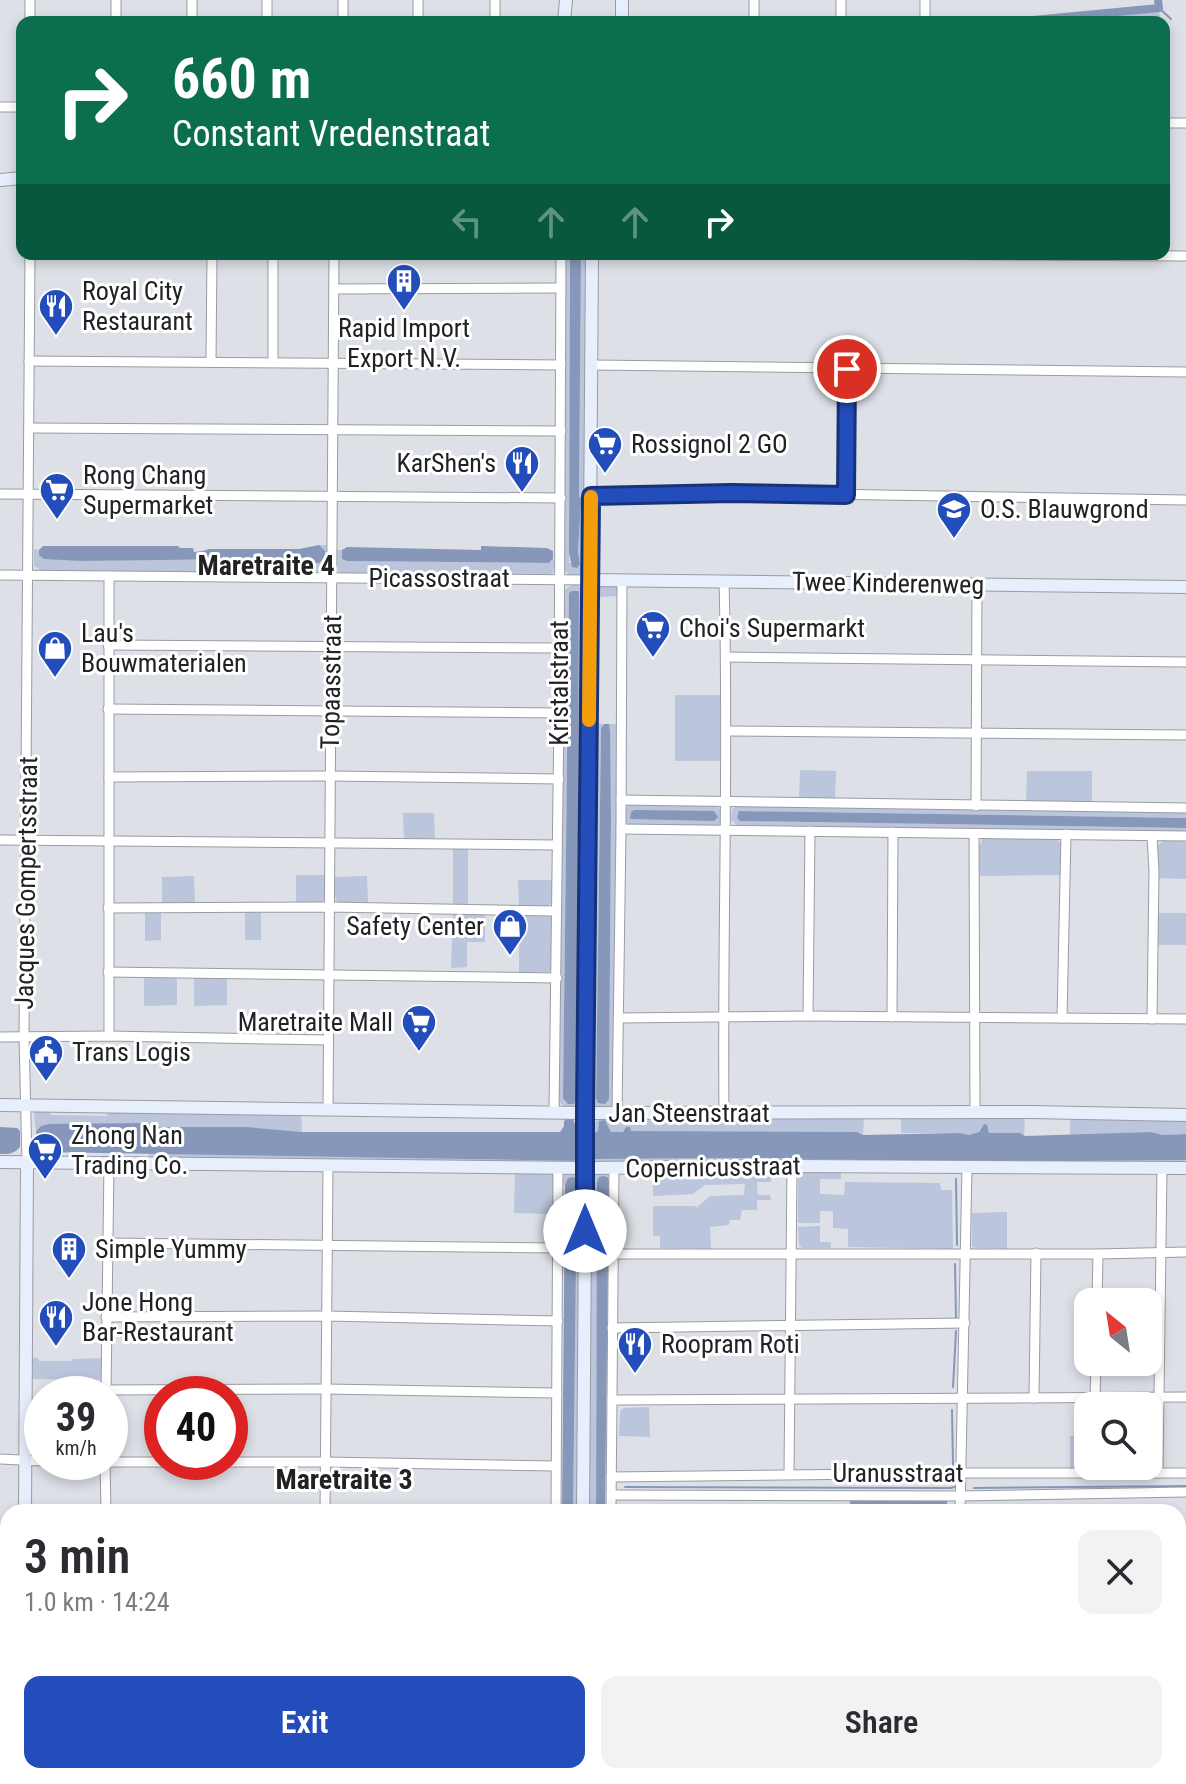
<!DOCTYPE html>
<meta charset="utf-8">
<style>
body{margin:0;font-family:"Roboto Condensed",sans-serif;background:#f2f2f3;color:#2b2b33;height:100vh;display:flex;flex-direction:column;font-size:30px;white-space:nowrap}
*{box-sizing:border-box;margin:0}
p{font-size:26px;color:#7c7c81}
.icon{flex:none;width:44px;height:44px;fill:none;stroke:currentColor;stroke-width:2;stroke-linecap:round;stroke-linejoin:round}
.map{position:relative;flex:1;overflow:hidden}
.sheet{position:absolute;left:0px;top:1504px;width:1186px;height:280px;display:flex;flex-direction:column;background:#fff;border-radius:24px 24px 0 0;box-shadow:0 4px 12px #0003}
.sheet>*{flex:none}
.top-card{position:absolute;left:16px;top:16px;width:1154px;height:244px;border-radius:16px;box-shadow:0 4px 12px #0003;background:#0b6e4f;color:#fff;overflow:hidden}
.needle{width:52px;rotate:330deg}
.buttons{position:absolute;left:1074px;top:1288px;display:grid;gap:16px}
.buttons a{display:grid;place-items:center;width:88px;height:88px;border-radius:16px;background:#fff;box-shadow:0 4px 12px #0003;font-size:40px}
.speed{position:absolute;left:24px;top:1376px;display:flex;gap:16px;font-size:40px;font-weight:700;text-align:center}
.speed>*{display:grid;place-content:center;width:104px;height:104px;border-radius:50%;background:#fff;box-shadow:0 4px 12px #0003;line-height:1}
.speed small{font-size:20px;font-weight:400}
.speed .limit{border:12px solid #d22;background:#fff;color:#111}
.pin{position:absolute;display:grid;place-items:center;width:68px;height:68px;color:#fff;margin:-34px;border:4px solid #fff;border-radius:50%;box-shadow:0 2px 8px #0007}
.me{position:absolute;width:88px;margin:-44px;rotate:0deg;stroke-linejoin:round;filter:drop-shadow(0 0 6px #0008)}
.turn{display:flex;align-items:center;gap:28px;height:168px;padding:0 24px;font-size:36px}
.turn .icon{width:104px;height:104px;stroke-width:2.5}
.turn b{display:block;font-size:56px;line-height:68px}
.lanes{display:flex;align-items:center;height:76px;padding:0 24px;background:#0003;justify-content:center;gap:40px;direction:ltr}
.lanes .off{opacity:.35}
.round{display:grid;place-items:center;flex:none;width:84px;height:84px;border-radius:16px;background:#f2f2f3}
.head{display:flex;align-items:center;justify-content:space-between;height:136px;padding:0 24px}
h1{font-size:48px;font-weight:600;line-height:60px}
.button{display:flex;gap:16px;margin-top:auto;padding:16px 24px}
.button a{flex:1;height:92px;border-radius:16px;background:#224dbb;color:#fff;font-size:32px;font-weight:600;line-height:92px;text-align:center}
.button a+a{background:#f2f2f3;color:#2b2b33}
.map>svg:first-child{display:block}
</style>
<div class="map">
<svg width="1186" height="1784" viewBox="0 0 1186 1784">
<rect width="100%" height="100%" fill="#dde0e7"/>
<g fill="#bbc5db" fill-rule="evenodd">
<path d="M1159,11L1161,22H1058Z"/>
<path d="M565,254H570L569,553V563L580,564L578,552L581,503L579,497L581,254H586L585,568L578,575H569L563,568Z"/>
<path d="M319,545H329L328,570L318,574L42,571L34,566V549L39,550V555L82,561L177,559L309,561L325,558V552Z"/>
<path d="M337,550H342V558L347,561L549,563L555,559L553,573L549,574L342,573L338,571Z"/>
<path d="M601,584H614L618,589V596L598,597L597,723L603,724L601,728L596,1098L609,1099L611,815L609,724H617L615,1101C610,1110 605,1109 596,1108L591,1098L594,592L596,587Z"/>
<path d="M571,585H578L584,591L582,1097L575,1107L568,1108L561,1104L559,1100L564,591ZM572,591H577L579,593L577,1097L563,1098L569,594Z"/>
<rect x="675" y="695" width="47" height="66"/>
<path d="M800,770L836,771L835,799H799Z"/>
<path d="M1027,771H1092V802H1026Z"/>
<path d="M629,805H715C723,808 724,819 719,825H629L625,821V809Z"/>
<path d="M738,806L1186,812V818L740,811L737,818L740,821L1186,828V832L737,825L731,820L732,810L735,807Z"/>
<path d="M403,813H434L435,839H404Z"/>
<path d="M983,838H1055L1061,843V875L978,876L979,846Z"/>
<path d="M1164,840H1186V879L1157,878L1156,847Z"/>
<rect x="453" y="846" width="15" height="59"/>
<path d="M296,875H326C326,885 329,897 321,903L296,904Z"/>
<path d="M194,876L195,903L162,904V877Z"/>
<path d="M367,876L368,904H340C332,898 335,886 334,877Z"/>
<path d="M518,880H552C552,889 555,902 547,907L519,906Z"/>
<rect x="245" y="910" width="16" height="30"/>
<path d="M145,912H161V940L145,941Z"/>
<path d="M453,912H485V942H467V967L451,968Z"/>
<rect x="1156" y="913" width="30" height="32"/>
<path d="M519,914H548L553,919V969L549,972L519,974Z"/>
<path d="M144,976H177V1005L144,1006Z"/>
<path d="M194,976H227V1005L194,1006Z"/>
<path d="M50,1109V1115L107,1116L108,1110L301,1112L302,1132L247,1127H150L146,1123L41,1126L36,1131L34,1115L36,1111Z"/>
<path d="M864,1116L863,1135L857,1132L631,1131L629,1127H626L623,1132H611L605,1121H599L598,1131L594,1133L593,1126L597,1119Z"/>
<path d="M901,1116H1025L1024,1136L1020,1133H989L981,1127L979,1132L969,1135L960,1133H901Z"/>
<path d="M1070,1118H1186V1134L1163,1135L1151,1132L1070,1135Z"/>
<path d="M148,1153L579,1161V1164L150,1159Z"/>
<path d="M758,1158L956,1162L1186,1160V1166L593,1164V1159Z"/>
<path d="M778,1169V1178H771V1182H757L758,1195H770L771,1200H757V1210H742L740,1220H730L729,1225L710,1227L711,1249L660,1248V1236H653V1206H695L696,1208L710,1196L744,1195L745,1184L705,1185L693,1194L653,1196V1171Z"/>
<path d="M515,1171L553,1173L555,1177L554,1214L514,1213Z"/>
<path d="M802,1171H841V1179H820V1194L844,1195L845,1182L940,1183L941,1190H952L953,1249L848,1247V1229L833,1228V1211H820V1223H798V1175Z"/>
<path d="M599,1172H605L609,1176H604L597,1182L596,1512H587L590,1178Z"/>
<path d="M575,1174L581,1182L580,1512H573L577,1182L575,1178H569L565,1185L562,1186L564,1175Z"/>
<path d="M1007,1212V1249L976,1248L972,1247V1213Z"/>
<path d="M820,1226V1242H831V1248H802L799,1245L798,1227Z"/>
<path d="M29,1358H38L39,1361H71L72,1359L103,1358V1380L29,1379Z"/>
<path d="M649,1407L650,1437L619,1436L620,1411L624,1408Z"/>
<rect x="1070" y="1436" width="17" height="32"/>
<rect x="1178" y="1635" width="8" height="58"/>
<path d="M34,1776H571L572,1784H539L461,1779L78,1781L73,1784H34Z"/>
<path d="M675,1776H866L867,1784H675Z"/>
<path d="M901,1776L1020,1778V1784H900Z"/>
</g>
<path fill="#8a9bbc" d="M850,1497L947,1499V1512H850Z"/>
<g fill="#8797b9">
<path d="M570,254H581L579,497L583,499V501L581,503L578,552L580,564L577,568L572,567L569,553Z"/>
<path d="M319,545L325,551V558L319,563L234,559L82,561L44,559L39,555V550L43,546H178L180,548H193L194,552L203,551L209,549H299Z"/>
<path d="M481,546L547,548L553,551V559L549,563L347,561L342,559V550L347,547L481,550Z"/>
<path d="M572,591H578L579,593L577,1097L574,1104H568L563,1098L569,593Z"/>
<path d="M604,724H609L610,731L611,815L609,1099L605,1104L598,1103L596,1098L601,728Z"/>
<path d="M634,810L714,811L718,817L714,821L630,819L631,812Z"/>
<path d="M739,811L1186,818V828L740,821L737,818Z"/>
<path d="M567,1119H573L579,1133V1161L39,1152L36,1131L41,1126L49,1124L146,1123L150,1127H247L302,1132H560L564,1126V1121Z"/>
<path d="M605,1120L611,1132H623L626,1127H630L631,1131L857,1132L863,1135L960,1133L969,1135L979,1132L984,1124L987,1125L989,1133H1020L1025,1136L1151,1132L1163,1135L1186,1134V1160L956,1162L758,1158L593,1159L594,1133L598,1131L599,1121Z"/>
<path d="M0,1127L17,1128L20,1131V1147C14,1154 9,1154 0,1154Z"/>
<path d="M604,1176L608,1177L609,1182L605,1512H596L597,1182L599,1177Z"/>
<path d="M573,1177L576,1179L577,1182L573,1512H562L565,1185L568,1178Z"/>
<path d="M261,1777L461,1779L539,1784H73L78,1781Z"/>
</g>
<g fill="none" stroke-linecap="round" stroke-linejoin="round">
<g stroke="#8797b9" stroke-width="2">
<path d="M1159,8L1171,19"/>
<path d="M956,1179L957,1245"/>
<path d="M955,1264L956,1318"/>
<path d="M953,1387L956,1331"/>
<path d="M952,1410L953,1465"/>
<path d="M625,1487L950,1488L955,1487"/>
<path d="M974,1488L1186,1486"/>
<path d="M950,1512V1510"/>
</g>
<g stroke="#8797b9" stroke-width="8">
<path d="M1031,22L1033,20L1159,8L1158,0"/>
<path d="M566,1784V1776"/>
</g>
<g stroke="#999ca2" stroke-width="11">
<g id="street">
<path d="M192,0V22"/>
<path d="M267,0V22"/>
<path d="M343,0V22"/>
<path d="M495,0V22"/>
<path d="M841,0V22"/>
<path d="M30,22V0"/>
<path d="M116,22V0"/>
<path d="M418,22V0"/>
<path d="M751,22L754,18V0"/>
<path d="M925,22V0"/>
<path d="M0,107H22"/>
<path d="M1164,123H1186"/>
<path d="M881,254L1186,256"/>
<path d="M334,289L561,288"/>
<path d="M29,361L561,365"/>
<path d="M211,362L212,254"/>
<path d="M273,362V254"/>
<path d="M592,365L1186,372"/>
<path d="M29,428L561,431"/>
<path d="M0,494L561,498"/>
<path d="M846,495L847,369"/>
<path d="M591,496L653,493H757L1186,500"/>
<path d="M0,575L590,580"/>
<path d="M724,581C729,759 722,936 724,1114"/>
<path d="M108,645L559,648"/>
<path d="M726,657L1186,662"/>
<path d="M108,709C259,710 409,713 559,713"/>
<path d="M726,731L1186,735"/>
<path d="M109,777L330,776L559,779"/>
<path d="M621,800L1186,808"/>
<path d="M976,806L977,584"/>
<path d="M621,829L1186,836"/>
<path d="M974,834L975,1113"/>
<path d="M1152,836L1154,871L1152,1019"/>
<path d="M0,840L557,845"/>
<path d="M108,908L330,907L556,911"/>
<path d="M108,972L557,978"/>
<path d="M808,1016L810,831"/>
<path d="M892,1017L893,832"/>
<path d="M619,1018L808,1016L1186,1019"/>
<path d="M1062,1018L1066,834"/>
<path d="M109,1036V576"/>
<path d="M0,1037L109,1036L328,1040"/>
<path d="M328,1109L334,254"/>
<path d="M554,1112L559,713L561,254"/>
<path d="M617,1112L621,829L622,580"/>
<path d="M27,1162L24,1036L30,254"/>
<path d="M108,1243L558,1248"/>
<path d="M612,1254H1098L1186,1252"/>
<path d="M1097,1302L1098,1254"/>
<path d="M106,1317L327,1316L558,1321"/>
<path d="M612,1328L965,1323"/>
<path d="M106,1390L326,1389L557,1393"/>
<path d="M106,1394L109,1162"/>
<path d="M1095,1397L1096,1362"/>
<path d="M1034,1398L1036,1253"/>
<path d="M612,1400L1186,1397"/>
<path d="M0,1459L42,1461"/>
<path d="M98,1462H325L556,1466"/>
<path d="M105,1462L106,1512"/>
<path d="M1158,1473L1162,1168"/>
<path d="M789,1474L792,1166"/>
<path d="M611,1477L961,1473H1186"/>
<path d="M611,1495L960,1496L1186,1492"/>
<path d="M325,1512L328,1166"/>
<path d="M556,1512L558,1168"/>
<path d="M611,1512L614,1168"/>
<path d="M960,1512L967,1168"/>
<path d="M1178,1566H1186"/>
<path d="M1178,1631H1186"/>
<path d="M0,1675L8,1676"/>
<path d="M1178,1698H1186"/>
</g>
</g>
<g stroke="#999ca2" stroke-width="14">
<g id="secondary">
<path d="M564,22L566,0"/>
<path d="M622,22V0"/>
<path d="M0,180L22,178"/>
<path d="M590,580L1186,587"/>
<path d="M0,1105L585,1113L1031,1112L1186,1115"/>
<path d="M0,1162L586,1168L792,1166L1186,1168"/>
<path d="M25,1512L27,1162"/>
<path d="M583,1512L592,254"/>
<path d="M0,1757H8"/>
<path d="M581,1776V1784"/>
<path d="M1099,1776L1186,1778"/>
<path d="M26,1784V1776"/>
</g>
</g>
<use href="#street" stroke="#fff" stroke-width="9"/>
<use href="#secondary" stroke="#e8effc" stroke-width="12"/>
</g>
<g fill="none" stroke-linecap="round" stroke-linejoin="round">
<g stroke="#16327a" stroke-width="20">
<path id="route" d="M585,1231V1113L591,496L731,493L846,495L847,369"/>
</g>
<use href="#route" stroke="#224dbb" stroke-width="14"/>
<path stroke="#f59e0b" stroke-width="14" d="M589,720L591,497"/>
</g>
<defs>
<g id="building-pin" transform="scale(1.8)"><path d="M0 17L-7.5 6A9.5 9.5 0 1 1 7.5 6Z" fill="#224dbb" stroke="#fff"/><path d="M-4-6H4V6H1V3H-1V6H-4ZM-2.5-4.3h1.7v1.8h-1.7ZM.8-4.3h1.7v1.8H.8ZM-2.5-1h1.7V.8h-1.7ZM.8-1h1.7V.8H.8Z" fill="#fff"/></g>
<g id="restaurant-pin" transform="scale(1.8)"><path d="M0 17L-7.5 6A9.5 9.5 0 1 1 7.5 6Z" fill="#224dbb" stroke="#fff"/><path d="M-5-6h1v4h1v-4h1v4h1v-4h1v5L-1.5 .5V6h-2V.5L-5-1ZM5-6V6H3V1.5H1.5Q1.5-4 5-6Z" fill="#fff"/></g>
<g id="supermarket-pin" transform="scale(1.8)"><path d="M0 17L-7.5 6A9.5 9.5 0 1 1 7.5 6Z" fill="#224dbb" stroke="#fff"/><path d="M-6-5.5h2.5l.6 2H6L4.5 2H-2.5L-4.4-4H-6ZM-1.5 3.2a1.3 1.3 0 1 0 .1 0ZM3 3.2a1.3 1.3 0 1 0 .1 0Z" fill="#fff"/></g>
<g id="school-pin" transform="scale(1.8)"><path d="M0 17L-7.5 6A9.5 9.5 0 1 1 7.5 6Z" fill="#224dbb" stroke="#fff"/><path d="M0-5L7-2L0 1L-7-2ZM-4 1L0 2.5L4 1V4Q0 6-4 4Z" fill="#fff"/></g>
<g id="shop-pin" transform="scale(1.8)"><path d="M0 17L-7.5 6A9.5 9.5 0 1 1 7.5 6Z" fill="#224dbb" stroke="#fff"/><path d="M-5-2.5h2.3a2.7 3.5 0 0 1 5.4 0H5L5.5 6h-11ZM-1.5-2.5h3a1.5 2.3 0 0 0-3 0Z" fill="#fff"/></g>
<g id="civic-pin" transform="scale(1.8)"><path d="M0 17L-7.5 6A9.5 9.5 0 1 1 7.5 6Z" fill="#224dbb" stroke="#fff"/><path d="M-.6-6.5H3V-4.5H.6V-3L4-1V1h2V6H-6V1h2V-1L-.6-3ZM-1.2 2.5V6h2.4V2.5Z" fill="#fff"/></g>
</defs>
<g fill-rule="evenodd">
<use href="#building-pin" x="404" y="281"/>
<use href="#restaurant-pin" x="56" y="306"/>
<use href="#supermarket-pin" x="605" y="444"/>
<use href="#restaurant-pin" x="522" y="463"/>
<use href="#supermarket-pin" x="57" y="490"/>
<use href="#school-pin" x="954" y="509"/>
<use href="#supermarket-pin" x="653" y="628"/>
<use href="#shop-pin" x="55" y="648"/>
<use href="#shop-pin" x="510" y="926"/>
<use href="#supermarket-pin" x="419" y="1022"/>
<use href="#civic-pin" x="46" y="1052"/>
<use href="#supermarket-pin" x="45" y="1150"/>
<use href="#building-pin" x="69" y="1249"/>
<use href="#restaurant-pin" x="56" y="1317"/>
<use href="#restaurant-pin" x="635" y="1344"/>
</g>
<g text-anchor="middle" dominant-baseline="central" stroke-width="6" stroke-linejoin="round" paint-order="stroke">
<g font-size="26" fill="#212224" stroke="#fff" text-anchor="start">
<text x="82" y="291">Royal City<tspan x="82" dy="30">Restaurant</tspan></text>
<text x="404" y="328" text-anchor="middle">Rapid Import<tspan x="404" dy="30">Export N.V.</tspan></text>
<text x="631" y="444">Rossignol 2 GO</text>
<text x="496" y="463" text-anchor="end">KarShen's</text>
<text x="83" y="475">Rong Chang<tspan x="83" dy="30">Supermarket</tspan></text>
<text x="980" y="509">O.S. Blauwgrond</text>
<text x="679" y="628">Choi's Supermarkt</text>
<text x="81" y="633">Lau's<tspan x="81" dy="30">Bouwmaterialen</tspan></text>
<text x="484" y="926" text-anchor="end">Safety Center</text>
<text x="393" y="1022" text-anchor="end">Maretraite Mall</text>
<text x="72" y="1052">Trans Logis</text>
<text x="71" y="1135">Zhong Nan<tspan x="71" dy="30">Trading Co.</tspan></text>
<text x="95" y="1249">Simple Yummy</text>
<text x="82" y="1302">Jone Hong<tspan x="82" dy="30">Bar-Restaurant</tspan></text>
<text x="661" y="1344">Roopram Roti</text>
</g>
<g font-size="26" fill="#212224" stroke="#fff">
<text x="439" y="578">Picassostraat</text>
<text transform="translate(888 583) rotate(1)">Twee Kinderenweg</text>
<text transform="translate(331 682) rotate(-89)">Topaasstraat</text>
<text transform="translate(559 683) rotate(-90)">Kristalstraat</text>
<text transform="translate(26 883) rotate(-89)">Jacques Gompertsstraat</text>
<text x="689" y="1113">Jan Steenstraat</text>
<text transform="translate(713 1167) rotate(-1)">Copernicusstraat</text>
<text x="898" y="1473">Uranusstraat</text>
</g>
<g font-size="28" font-weight="bold" fill="#212224" stroke="#fff">
<text x="266" y="565">Maretraite 4</text>
<text x="344" y="1479">Maretraite 3</text>
</g>
</g>
</svg>
<div class="buttons">
<a><svg class="needle" viewBox="-14 -14 28 28"><path d="M0-13l5 13h-10z" fill="#e53935"/><path d="M0 13l5-13h-10z" fill="#7c7c81"/></svg></a>
<a><svg class="icon" aria-label="search" viewBox="0 0 24 24"><circle cx="10" cy="10" r="6"/><path d="M15 15l6 6"/></svg></a>
</div>
<div class="speed"><div>39<small>km/h</small></div><div class="limit">40</div></div>
<div class="pin" style="left:847px;top:369px;background:#d93025"><svg class="icon" aria-label="arrive" viewBox="0 0 24 24"><path d="M6 21V4h12l-3 4 3 4H6"/></svg></div>
<svg class="me" style="left:585px;top:1231px" viewBox="-20 -20 40 40"><circle r="19" fill="#fff"/><path d="M0-13L10 11 0 6-10 11z" fill="#224dbb"/></svg>
<div class="top-card">
<div class="turn"><svg class="icon" aria-label="right" viewBox="0 0 24 24"><path d="M7 20v-9h11M14 6l5 5-5 5"/></svg><div><b>660 m</b>Constant Vredenstraat</div></div>
<div class="lanes"><svg class="icon off" aria-label="left" viewBox="0 0 24 24"><path d="M17 20v-9H6M10 6l-5 5 5 5"/></svg><svg class="icon off" aria-label="ahead" viewBox="0 0 24 24"><path d="M12 20V5M6 11l6-6 6 6"/></svg><svg class="icon off" aria-label="ahead" viewBox="0 0 24 24"><path d="M12 20V5M6 11l6-6 6 6"/></svg><svg class="icon" aria-label="right" viewBox="0 0 24 24"><path d="M7 20v-9h11M14 6l5 5-5 5"/></svg></div>
</div>
<section class="sheet">
<div class="head"><div><h1>3 min</h1><p>1.0 km · 14:24</p></div><a class="round"><svg class="icon" aria-label="close" viewBox="0 0 24 24"><path d="M6 6l12 12M18 6L6 18"/></svg></a></div>
<div class="button"><a>Exit</a><a>Share</a></div>
</section>
</div>
